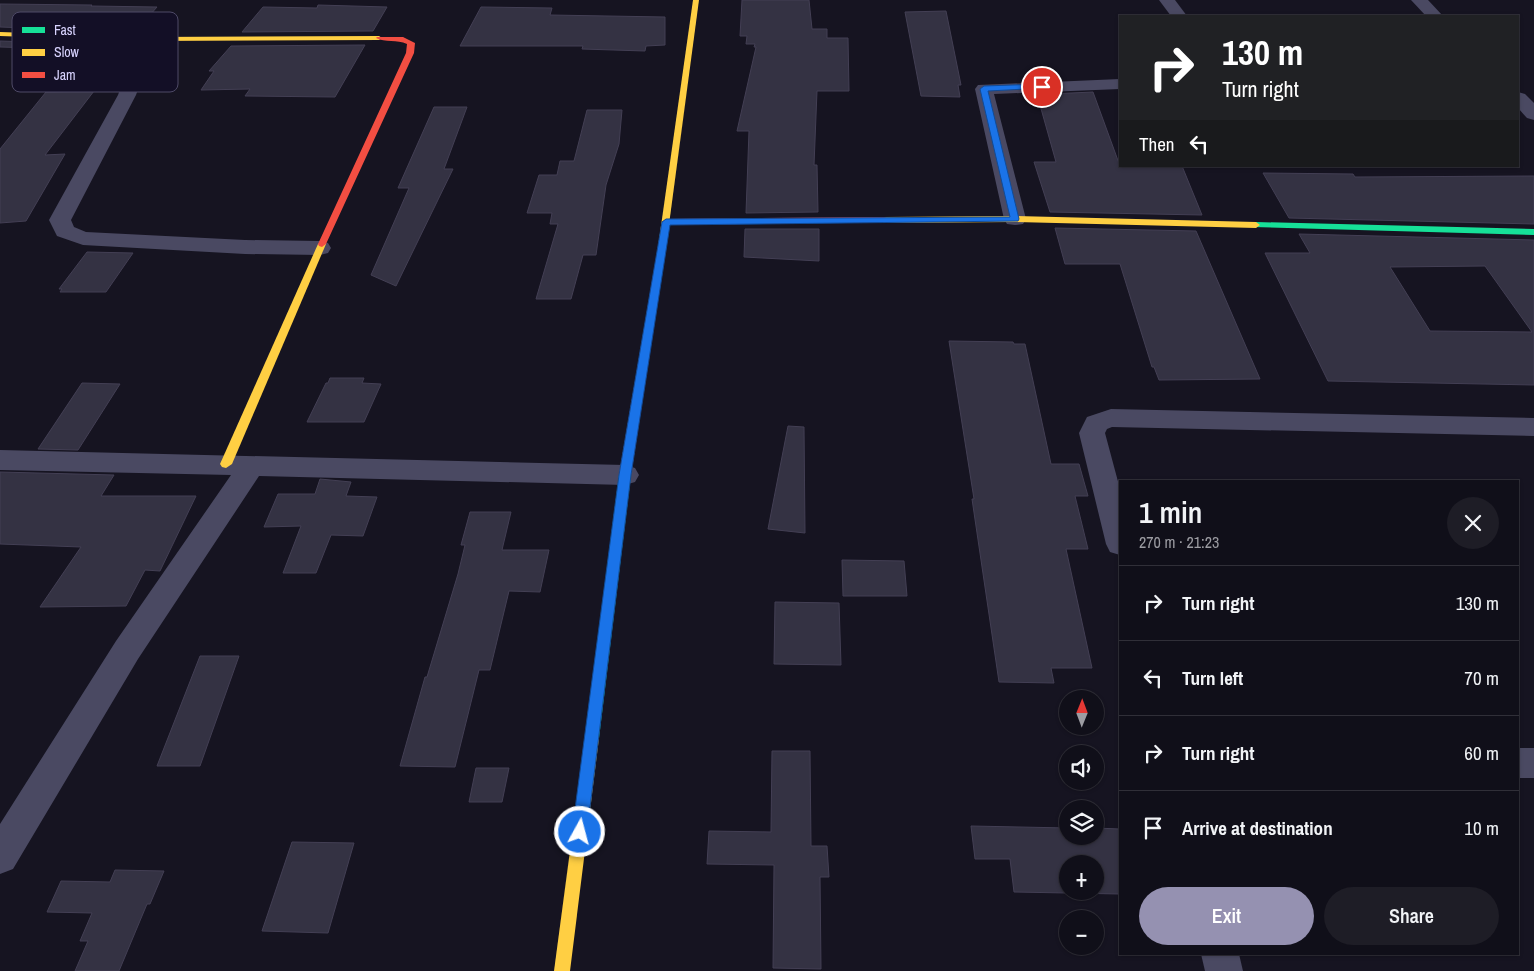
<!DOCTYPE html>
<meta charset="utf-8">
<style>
body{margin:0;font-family:"Archivo Narrow",sans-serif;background:#1e1d26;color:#f1f3f6;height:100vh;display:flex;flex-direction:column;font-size:19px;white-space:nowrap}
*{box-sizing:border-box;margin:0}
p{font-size:16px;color:#9c9ca2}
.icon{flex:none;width:28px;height:28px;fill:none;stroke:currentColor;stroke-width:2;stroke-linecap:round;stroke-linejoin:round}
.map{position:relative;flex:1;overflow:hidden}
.sheet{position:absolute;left:1119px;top:480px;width:400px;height:475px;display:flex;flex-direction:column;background:#100f19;border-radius:0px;box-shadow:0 1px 4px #0004,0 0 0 1px #302f38}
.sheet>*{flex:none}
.hud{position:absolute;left:1119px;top:15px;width:400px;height:152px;border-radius:0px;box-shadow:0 1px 4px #0004,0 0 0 1px #302f38;background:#202124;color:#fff;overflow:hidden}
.needle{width:32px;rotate:1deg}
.controls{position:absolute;left:1059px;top:690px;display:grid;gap:10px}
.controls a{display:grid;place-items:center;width:45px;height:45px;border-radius:50%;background:#100f19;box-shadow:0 1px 4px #0004,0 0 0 1px #302f38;font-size:25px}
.pin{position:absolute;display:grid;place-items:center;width:42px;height:42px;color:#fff;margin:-21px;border:2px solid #fff;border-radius:50%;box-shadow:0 1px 5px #0007}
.me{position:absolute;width:55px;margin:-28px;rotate:7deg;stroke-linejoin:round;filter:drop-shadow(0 0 4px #0008)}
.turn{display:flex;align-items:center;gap:18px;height:105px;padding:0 20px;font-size:22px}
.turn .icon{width:65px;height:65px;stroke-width:2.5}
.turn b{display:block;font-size:35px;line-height:42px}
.then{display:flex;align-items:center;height:48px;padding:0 20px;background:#0003;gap:10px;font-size:19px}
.round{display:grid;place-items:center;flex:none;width:52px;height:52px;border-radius:26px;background:#1e1d26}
.overview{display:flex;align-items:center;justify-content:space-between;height:85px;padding:0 20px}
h1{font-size:30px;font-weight:600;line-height:38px}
.cta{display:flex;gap:10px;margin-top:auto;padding:10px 20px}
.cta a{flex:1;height:58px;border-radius:30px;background:#9591b1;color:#fff;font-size:20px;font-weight:600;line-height:58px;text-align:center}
.cta a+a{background:#1e1d26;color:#f1f3f6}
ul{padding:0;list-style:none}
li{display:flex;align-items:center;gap:15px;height:75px;padding:0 20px;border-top:1px solid #302f38}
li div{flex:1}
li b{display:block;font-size:19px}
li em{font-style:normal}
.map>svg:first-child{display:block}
</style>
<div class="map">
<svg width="1534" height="971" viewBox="0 0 1534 971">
<rect width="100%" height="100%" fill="#161421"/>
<g fill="#343243" stroke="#433f54" fill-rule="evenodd">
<path d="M742,0H809L812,29H827V38H848L849,91H817L814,165H817L818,212L746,213L749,131H737L756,47H754L755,44H746L747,36H740Z"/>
<path d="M0,4L92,5L91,6L157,7L135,32L0,27Z"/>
<path d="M318,5L387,7L373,31L242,32L263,7L317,8Z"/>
<path d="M481,7L552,8L550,15L665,17V45L646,46L645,51L582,49L583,46H460Z"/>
<path d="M946,11L961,85H958L960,97L921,96L905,12Z"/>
<path d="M0,41L122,45L116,52L69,51L71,49L0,47Z"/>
<path d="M365,45L335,97L245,96L250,89L201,90L214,71H209L231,46Z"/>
<path d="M94,91L45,155L65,154L26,221L0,223V149L46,92Z"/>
<path d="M1093,92L1120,166H1182L1202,215L1050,212L1034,162H1056L1040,105H1053L1049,94Z"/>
<path d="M434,107H467L444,169H453L396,286L371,275L409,188H398Z"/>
<path d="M587,110H622L619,144L606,185L596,255H583L571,299H536L558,224H550L552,213H527L539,175H557L560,161H574Z"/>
<path d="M1263,173L1353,174L1355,177L1534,176V224L1289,218Z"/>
<path d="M1055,228L1196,231L1260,379L1159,380L1154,367H1152L1120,264H1065Z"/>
<path d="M745,229H819V261L744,257Z"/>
<path d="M1299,234L1534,240V385L1328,381L1265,253H1310ZM1485,266L1532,332L1430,331L1390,267Z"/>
<path d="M87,252L133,253L106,292H60L62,289H59Z"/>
<path d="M949,341L1013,342L1014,344H1025L1051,464H1079L1088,496H1075L1088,549H1066L1092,668H1051L1054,683L999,682L972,499H974Z"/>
<path d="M330,378H364L362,383L381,384L364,422H307L326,383H328Z"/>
<path d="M82,383L120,384L78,450L38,449Z"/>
<path d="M788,426L804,427L805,533L768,529Z"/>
<path d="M0,472L114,475L101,496H196L160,571L145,570L126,606L40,607L81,547L0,544Z"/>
<path d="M320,479L351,482L346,496L377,497L363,536L331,535L316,573H283L301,526L264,527L278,494H315Z"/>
<path d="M470,512H511L502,550H549L540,592L509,591L490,670H479L455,767L400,766L425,677H427L458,574L465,545H461Z"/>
<path d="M842,560L904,561L907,596H843Z"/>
<path d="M775,602L839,603L841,665L774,664Z"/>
<path d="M200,656H239L200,766H157Z"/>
<path d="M772,751H810L811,846H827L829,877H820L821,969L773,968L774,865L707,864L709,831L771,832Z"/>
<path d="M476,768H509L502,802H469Z"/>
<path d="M971,826L1068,828V836H1095V828L1120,829V894L1014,892L1010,859H975ZM1068,864H1095V891H1068Z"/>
<path d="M292,842L354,843L328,933L262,931Z"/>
<path d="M115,870L164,871L150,904H147L119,971H75L88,941H80L92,913L47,912L61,881L110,882Z"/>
</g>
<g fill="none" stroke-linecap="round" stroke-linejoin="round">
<g fill="#4a4962" fill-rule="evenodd">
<path d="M1159,0H1175L1187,16H1171Z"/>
<path d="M1411,0H1428L1443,16H1426Z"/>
<path d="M147,34L153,35L156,39L136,95L71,220L74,227L86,232L245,240L320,241L328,243L331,248L328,253L320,255L245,254L83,245L57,236L49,220L118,95L138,39L141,35Z"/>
<path d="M1120,79V89L994,94L1026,219L1023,224L1015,225L1007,224L1004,219L975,89L978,85Z"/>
<path d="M1518,92L1525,94L1534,103V120L1527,118L1518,108Z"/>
<path d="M1111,409L1534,418V436L1112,427L1107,429L1105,433L1120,489V555L1110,552L1106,544L1079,433L1087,417Z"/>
<path d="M0,450L625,465L635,468L639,475L635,482L625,485L259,476L138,659L13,869L0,874V824L116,641L231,475L0,470Z"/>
<rect x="1518" y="748" width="16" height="30"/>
<path d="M1201,954H1239L1243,971H1205Z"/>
</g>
<g fill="#16e098" fill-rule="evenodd">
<path d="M1256,222L1534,229V235L1253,227V223Z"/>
<path d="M625,471L631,475L599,738L597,742L592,744L587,742L585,738L619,475Z"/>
</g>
<g fill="#ffcf43" fill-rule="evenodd">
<path d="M693,0H699L666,247L662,250L658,247Z"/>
<path d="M0,32L147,37L379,36L382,38L379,40L147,41L0,36Z"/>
<path d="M1015,216L1256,222L1260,225L1256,228L1015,222L884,223L880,220L884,217Z"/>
<path d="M322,241L326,244L232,464L226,468L222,467L220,464L318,244Z"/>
<path d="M592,732L597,734L599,738L570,971H554L585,738L587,734Z"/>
</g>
<g fill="#f24e42" fill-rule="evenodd">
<path d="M377,37H403L415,43L414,53L326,244L322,247L319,246L318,244L406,53L407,44C397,39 385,43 376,38Z"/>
<path d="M884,217L887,218V222L666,225L662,222L666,219Z"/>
<path d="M662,244L666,247L631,475L625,479L619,475L658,247Z"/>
</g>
</g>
<path fill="#1a73e8" stroke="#114b97" d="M1042,84L1045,85V88L988,91L1019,219L1018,221L670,225L631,475L587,832L585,837L580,839L574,837L572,832L619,475L662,222L666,219L1010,217L980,89L984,86Z"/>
<rect x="12" y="12" width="166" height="80" rx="8" fill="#130f26" stroke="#4e4a67" stroke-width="1"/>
<rect x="22" y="27" width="23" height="6" fill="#16e098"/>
<rect x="22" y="49" width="23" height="7" fill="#ffcf43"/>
<rect x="22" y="72" width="23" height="6" fill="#f24e42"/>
<g font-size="14" fill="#d9d4ff">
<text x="54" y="35">Fast</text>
<text x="54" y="57">Slow</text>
<text x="54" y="80">Jam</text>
</g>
</svg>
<div class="controls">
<a><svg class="needle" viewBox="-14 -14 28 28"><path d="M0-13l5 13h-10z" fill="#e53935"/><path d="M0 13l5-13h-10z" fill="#9c9ca2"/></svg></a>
<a><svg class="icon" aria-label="sound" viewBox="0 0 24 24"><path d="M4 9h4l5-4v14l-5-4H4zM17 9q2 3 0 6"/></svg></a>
<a><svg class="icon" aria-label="layers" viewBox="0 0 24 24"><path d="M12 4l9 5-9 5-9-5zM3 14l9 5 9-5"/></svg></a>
<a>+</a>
<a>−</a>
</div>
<div class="pin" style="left:1042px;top:87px;background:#d93025"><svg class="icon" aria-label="arrive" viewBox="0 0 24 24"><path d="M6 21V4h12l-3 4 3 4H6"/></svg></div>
<svg class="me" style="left:580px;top:832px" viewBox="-20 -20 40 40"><circle r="17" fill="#1a73e8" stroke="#fff" stroke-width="3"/><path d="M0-11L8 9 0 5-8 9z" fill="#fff"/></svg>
<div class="hud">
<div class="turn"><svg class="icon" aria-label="right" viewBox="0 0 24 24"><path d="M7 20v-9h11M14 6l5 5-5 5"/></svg><div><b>130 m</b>Turn right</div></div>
<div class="then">Then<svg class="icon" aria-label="left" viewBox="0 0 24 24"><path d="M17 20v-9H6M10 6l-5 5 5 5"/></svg></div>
</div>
<section class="sheet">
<div class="overview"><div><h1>1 min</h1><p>270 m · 21:23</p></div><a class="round"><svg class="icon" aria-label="close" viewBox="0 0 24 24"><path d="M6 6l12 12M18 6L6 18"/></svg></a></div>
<ul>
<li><svg class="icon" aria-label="right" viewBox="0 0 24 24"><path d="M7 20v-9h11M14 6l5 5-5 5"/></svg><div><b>Turn right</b></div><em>130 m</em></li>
<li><svg class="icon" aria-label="left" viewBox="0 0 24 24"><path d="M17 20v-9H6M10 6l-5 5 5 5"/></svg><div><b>Turn left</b></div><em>70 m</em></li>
<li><svg class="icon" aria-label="right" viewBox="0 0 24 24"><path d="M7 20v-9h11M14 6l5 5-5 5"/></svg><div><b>Turn right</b></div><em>60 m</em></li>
<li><svg class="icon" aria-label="arrive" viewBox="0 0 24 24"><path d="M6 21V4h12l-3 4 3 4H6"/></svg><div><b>Arrive at destination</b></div><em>10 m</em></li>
</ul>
<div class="cta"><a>Exit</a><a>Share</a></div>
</section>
</div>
